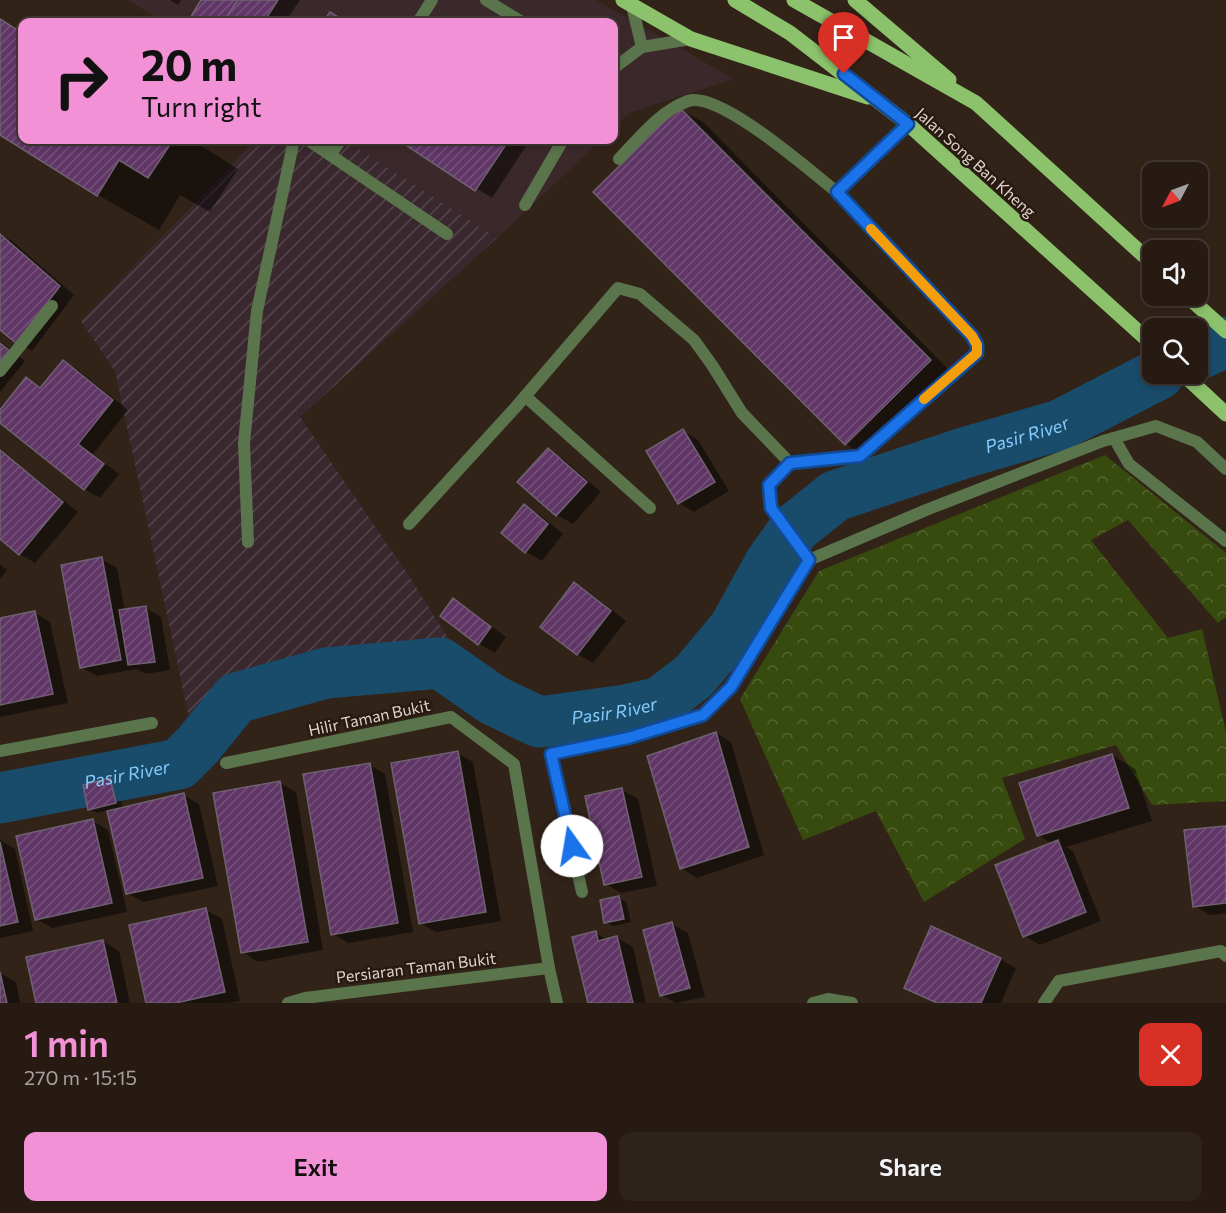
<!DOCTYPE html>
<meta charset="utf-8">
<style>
body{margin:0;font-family:Commissioner,sans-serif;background:#2e231c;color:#f1f3f6;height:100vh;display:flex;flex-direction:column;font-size:22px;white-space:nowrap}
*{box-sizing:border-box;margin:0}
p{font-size:20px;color:#a4a1a0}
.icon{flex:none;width:33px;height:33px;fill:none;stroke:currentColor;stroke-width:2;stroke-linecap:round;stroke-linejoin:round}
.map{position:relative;height:1003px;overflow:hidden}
.panel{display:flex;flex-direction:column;background:#261a13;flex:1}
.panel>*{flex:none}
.guide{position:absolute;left:18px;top:18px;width:600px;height:126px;border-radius:12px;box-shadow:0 3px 9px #0003,0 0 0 2px #423833;background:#f391d6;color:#111;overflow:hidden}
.needle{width:39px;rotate:229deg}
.controls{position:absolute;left:1142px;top:162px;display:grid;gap:12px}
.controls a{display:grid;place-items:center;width:66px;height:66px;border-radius:12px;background:#261a13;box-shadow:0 3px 9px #0003,0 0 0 2px #423833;font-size:30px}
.pin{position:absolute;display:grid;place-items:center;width:51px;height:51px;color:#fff;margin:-62px -26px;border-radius:50% 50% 50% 0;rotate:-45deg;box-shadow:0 0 6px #0007}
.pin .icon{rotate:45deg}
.me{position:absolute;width:66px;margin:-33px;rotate:347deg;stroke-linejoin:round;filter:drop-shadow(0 0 4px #0008)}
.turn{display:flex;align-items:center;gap:21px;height:126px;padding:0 24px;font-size:27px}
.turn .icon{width:78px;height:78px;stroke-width:2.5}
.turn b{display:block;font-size:42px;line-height:51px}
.round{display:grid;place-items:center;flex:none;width:63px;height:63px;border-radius:12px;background:#2e231c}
.headline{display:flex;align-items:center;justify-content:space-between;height:102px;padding:0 24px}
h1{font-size:36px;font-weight:600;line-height:45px;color:#f391d6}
.primary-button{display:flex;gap:12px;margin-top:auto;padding:12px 24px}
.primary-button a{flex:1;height:69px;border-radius:12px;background:#f391d6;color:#111;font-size:24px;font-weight:600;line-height:69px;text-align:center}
.primary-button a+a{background:#2e231c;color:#f1f3f6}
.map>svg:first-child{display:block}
</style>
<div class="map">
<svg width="1226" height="1003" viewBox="0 0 1226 1003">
<defs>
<pattern id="industrial-furrows" width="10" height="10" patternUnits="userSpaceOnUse" patternTransform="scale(1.5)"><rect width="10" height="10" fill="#3a282f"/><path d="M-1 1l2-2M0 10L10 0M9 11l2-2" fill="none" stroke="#56464c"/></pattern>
<pattern id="forest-crowns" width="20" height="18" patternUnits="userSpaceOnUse" patternTransform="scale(1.5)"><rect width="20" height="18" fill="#374b0e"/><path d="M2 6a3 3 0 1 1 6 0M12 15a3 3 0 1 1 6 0" fill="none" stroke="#546430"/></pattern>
<pattern id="building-hatch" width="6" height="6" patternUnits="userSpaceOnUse" patternTransform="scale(1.5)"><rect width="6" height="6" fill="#603667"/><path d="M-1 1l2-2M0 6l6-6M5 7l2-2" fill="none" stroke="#76527c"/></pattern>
</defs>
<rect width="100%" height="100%" fill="#322319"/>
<g fill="#3b282b">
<path d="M128,0H596L734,79L629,113L614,128V22H163Z"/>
<path d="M345,140H601L497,238Z"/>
</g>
<path fill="url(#industrial-furrows)" d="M252,140H345L497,238L300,417L409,576L453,646L314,659L212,686L191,727L115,371L81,321L247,149Z"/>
<path fill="url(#forest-crowns)" d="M1105,455L1226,553V617L1218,623L1128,520L1091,540L1168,638L1202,629L1226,732V801L1152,805L1116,745L1002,778L1025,839L924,902L876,811L803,840L740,699L819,571Z"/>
<g fill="#0007">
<path d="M170,0H181L178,5Z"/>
<path d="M203,0H300L285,22H199L192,18Z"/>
<path d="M0,20L22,33V140H192L238,169L210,212L180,195L159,230L98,195L0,133Z"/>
<path d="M679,109L703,122L953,374L869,458L846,444L596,192Z"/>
<path d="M401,140H530L492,198Z"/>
<path d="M0,234L12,241L74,295L32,351L17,342L0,328Z"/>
<path d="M0,341L25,361L0,392Z"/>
<path d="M63,362L79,371L128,410L93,454L119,474L100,498L84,489L0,421V412L27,379L42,388Z"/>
<path d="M683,431L698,440L729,491L694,512L679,503Z"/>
<path d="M0,450L78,512L35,563L20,554L0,537Z"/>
<path d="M548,450L563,459L601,492L573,524L557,515L519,482Z"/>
<path d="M524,506L540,515L563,534L542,561L526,552Z"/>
<path d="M101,559L117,568L125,611L146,608L161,617L170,670L146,674L137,669L97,676L81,667Z"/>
<path d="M0,564L7,570L0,579Z"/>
<path d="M575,584L590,593L626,621L593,663L577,654Z"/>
<path d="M454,600L469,609L506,637L495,653L479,644Z"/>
<path d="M35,613L50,622L68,703L0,717V620Z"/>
<path d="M716,733L731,742L764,855L697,878L681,868Z"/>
<path d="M457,753L473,762L501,921L436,932L420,923Z"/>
<path d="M1112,755L1135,769L1152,821L1066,847L1073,851L1101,921L1040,945L1025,936L1053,844L1038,835Z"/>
<path d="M370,765L385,774L413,932L348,943L333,934Z"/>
<path d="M110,780L117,784L123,809L184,795L199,804L218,886L143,902L127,893L108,810L97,813L89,809Z"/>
<path d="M280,783L296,792L323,950L258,962L243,952Z"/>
<path d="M622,790L638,799L657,886L621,893L606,884Z"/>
<path d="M93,821L108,830L127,912L52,928L36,919Z"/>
<path d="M1226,827V913L1210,915L1195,906Z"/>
<path d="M0,840L15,849L33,931L0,938Z"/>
<path d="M618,898L626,902L631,922L613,926L605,922Z"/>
<path d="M206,910L222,919L240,1001L229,1003H148Z"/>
<path d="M672,924L688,933L705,997L676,1003L661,995Z"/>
<path d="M595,933L608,940L617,938L633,947L646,1003H590Z"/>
<path d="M103,941L119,951L130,1003H38Z"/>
<path d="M1000,959L1016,968L1001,1003H935L906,988Z"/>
<path d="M0,973L16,982L20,1003H0Z"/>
</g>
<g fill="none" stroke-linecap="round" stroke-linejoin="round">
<g stroke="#194b6b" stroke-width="51">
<path d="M1197,355L1226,342"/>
<path id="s1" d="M0,798L179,764L198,745L236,698L326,673L440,663L493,700L539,722L626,710L660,702L694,676L734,628L770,563L795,528L835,496L967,452L1060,425L1159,374"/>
</g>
</g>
<g fill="url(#building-hatch)" stroke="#6f6171" stroke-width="1.5">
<path d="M201,0H238L223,22H196L190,18Z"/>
<path d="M238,0H278L264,22H223Z"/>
<path d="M330,12L346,22H323Z"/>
<path d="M0,19L22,33V140H173L148,178L119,160L97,196L0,135Z"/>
<path d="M679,107L931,360L845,445L593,192Z"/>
<path d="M398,140H509L475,191Z"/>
<path d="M0,234L60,286L16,343L0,330Z"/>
<path d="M0,343L10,351L0,363Z"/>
<path d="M63,360L113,400L78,444L104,464L84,490L0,423V410L26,377L40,388Z"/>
<path d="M683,429L715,482L678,504L646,451Z"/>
<path d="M548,448L587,482L556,516L517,482Z"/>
<path d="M0,450L63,502L19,555L0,539Z"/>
<path d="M524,504L548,524L525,553L501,533Z"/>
<path d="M102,557L121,660L80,668L61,565Z"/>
<path d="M574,582L611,611L577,655L540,627Z"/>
<path d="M453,598L491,627L478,645L440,616Z"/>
<path d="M146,606L155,662L128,665L119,610Z"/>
<path d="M35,611L53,694L0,705V618Z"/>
<path d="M716,732L749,847L680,869L647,756Z"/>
<path d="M458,751L486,912L419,924L391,763Z"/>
<path d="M1112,754L1129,808L1037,836L1019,783Z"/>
<path d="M370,763L398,923L331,935L303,774Z"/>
<path d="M110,778L116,803L88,810L83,785Z"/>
<path d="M280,781L308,942L241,953L213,793Z"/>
<path d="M622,788L642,877L604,885L585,796Z"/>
<path d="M184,793L203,878L126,894L107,811Z"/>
<path d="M93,819L112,903L35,920L16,836Z"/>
<path d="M1226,826V903L1193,907L1184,830Z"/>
<path d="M1058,840L1086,912L1023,937L995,865Z"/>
<path d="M0,842L18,922L0,926Z"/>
<path d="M619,896L624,919L604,923L600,900Z"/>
<path d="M206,908L225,992L176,1003H146L129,925Z"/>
<path d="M672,922L690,988L660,996L643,930Z"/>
<path d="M931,926L1001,958L981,1003H937L904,988Z"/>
<path d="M596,931L598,941L617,936L633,1003H588L572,937Z"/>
<path d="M103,940L117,1003H36L26,957Z"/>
<path d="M0,972L7,1003H0Z"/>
</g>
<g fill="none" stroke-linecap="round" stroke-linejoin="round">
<g stroke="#5a744b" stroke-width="12">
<path d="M308,140L447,234"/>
<path d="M619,159C639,138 660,111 688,101C719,90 811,172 837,192"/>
<path d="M525,205L563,140"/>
<path d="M525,396L650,508"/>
<path d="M1114,438L1129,464L1226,541"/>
<path d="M790,463L769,485L771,508L809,560"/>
<path d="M409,524L515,408L618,288L640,294L694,340L712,365L742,413L790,463L860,456L977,353V345L972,336L837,192L908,124"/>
<path d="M248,542L244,443L257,311L294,140"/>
<path d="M813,1003L828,999L852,1003"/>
</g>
<g stroke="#5a744b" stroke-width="12">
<path d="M486,0L522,22"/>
<path d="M632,6L642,47"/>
<path d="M418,22L432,0"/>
<path d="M614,68L642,47L691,39"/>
<path d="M330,155L341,140"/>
<path d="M0,371L52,306"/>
<path d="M0,751L152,723"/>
<path d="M226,763L451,717L514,764L549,968L557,1003"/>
<path d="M582,892L551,754L628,738L703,715L731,687L809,560L926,510L1103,441L1156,426L1197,442L1226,469"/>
<path d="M288,1003L305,998L549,968"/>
<path d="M1044,1003L1059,981L1221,951L1226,956"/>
</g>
<g stroke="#8bc26b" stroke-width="15">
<path d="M623,0L691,39L868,97"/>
<path d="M735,0L790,33L908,124L1152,344"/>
<path d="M794,0L976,103L1152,263"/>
<path d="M855,0L949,80"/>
<path d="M1187,296L1226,331"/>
<path d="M1183,374L1226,414"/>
</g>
</g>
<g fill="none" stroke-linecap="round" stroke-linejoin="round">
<g stroke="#114b97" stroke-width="15">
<path id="route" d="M572,846L551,754L628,738L703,715L731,687L809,560L771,508L769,485L790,463L860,456L977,353V345L972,336L837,192L908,124L844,74"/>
</g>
<use href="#route" stroke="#1a73e8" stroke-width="10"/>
<path stroke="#f59e0b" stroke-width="10" d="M871,229L972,336L977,345V353L924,399"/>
</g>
<g text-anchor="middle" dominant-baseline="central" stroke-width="5" stroke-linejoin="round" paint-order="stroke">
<g font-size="16" fill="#ded4cd" stroke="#281a0f">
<text transform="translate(976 162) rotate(42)">Jalan Song Ban Kheng</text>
<text transform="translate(369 717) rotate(-12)">Hilir Taman Bukit</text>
<text transform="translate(416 967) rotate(-7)">Persiaran Taman Bukit</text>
</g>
<g font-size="18" font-style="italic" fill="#85cbfc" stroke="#281a0f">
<text stroke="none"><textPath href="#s1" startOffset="1191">Pasir River</textPath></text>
<text stroke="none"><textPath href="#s1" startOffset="669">Pasir River</textPath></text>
<text stroke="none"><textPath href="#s1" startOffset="129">Pasir River</textPath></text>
</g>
</g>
</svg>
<div class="controls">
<a><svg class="needle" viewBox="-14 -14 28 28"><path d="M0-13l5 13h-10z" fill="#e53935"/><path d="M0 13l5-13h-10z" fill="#a4a1a0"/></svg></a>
<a><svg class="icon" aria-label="sound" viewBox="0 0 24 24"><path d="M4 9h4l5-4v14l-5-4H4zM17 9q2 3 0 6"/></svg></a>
<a><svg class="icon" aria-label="search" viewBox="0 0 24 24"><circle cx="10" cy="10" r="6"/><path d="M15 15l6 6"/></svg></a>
</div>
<div class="pin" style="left:844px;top:74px;background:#d93025"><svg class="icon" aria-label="arrive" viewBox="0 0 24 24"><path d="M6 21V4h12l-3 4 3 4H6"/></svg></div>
<svg class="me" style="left:572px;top:846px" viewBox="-20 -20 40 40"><circle r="19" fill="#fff"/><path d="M0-13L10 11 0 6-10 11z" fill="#1a73e8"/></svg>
<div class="guide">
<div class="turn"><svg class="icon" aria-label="right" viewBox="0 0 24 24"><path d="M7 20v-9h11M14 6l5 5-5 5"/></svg><div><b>20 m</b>Turn right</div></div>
</div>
</div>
<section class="panel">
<div class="headline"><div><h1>1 min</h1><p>270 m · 15:15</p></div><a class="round" style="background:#d93025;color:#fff"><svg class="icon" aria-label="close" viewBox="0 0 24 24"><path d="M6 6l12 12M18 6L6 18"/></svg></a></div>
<div class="primary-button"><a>Exit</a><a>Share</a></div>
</section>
